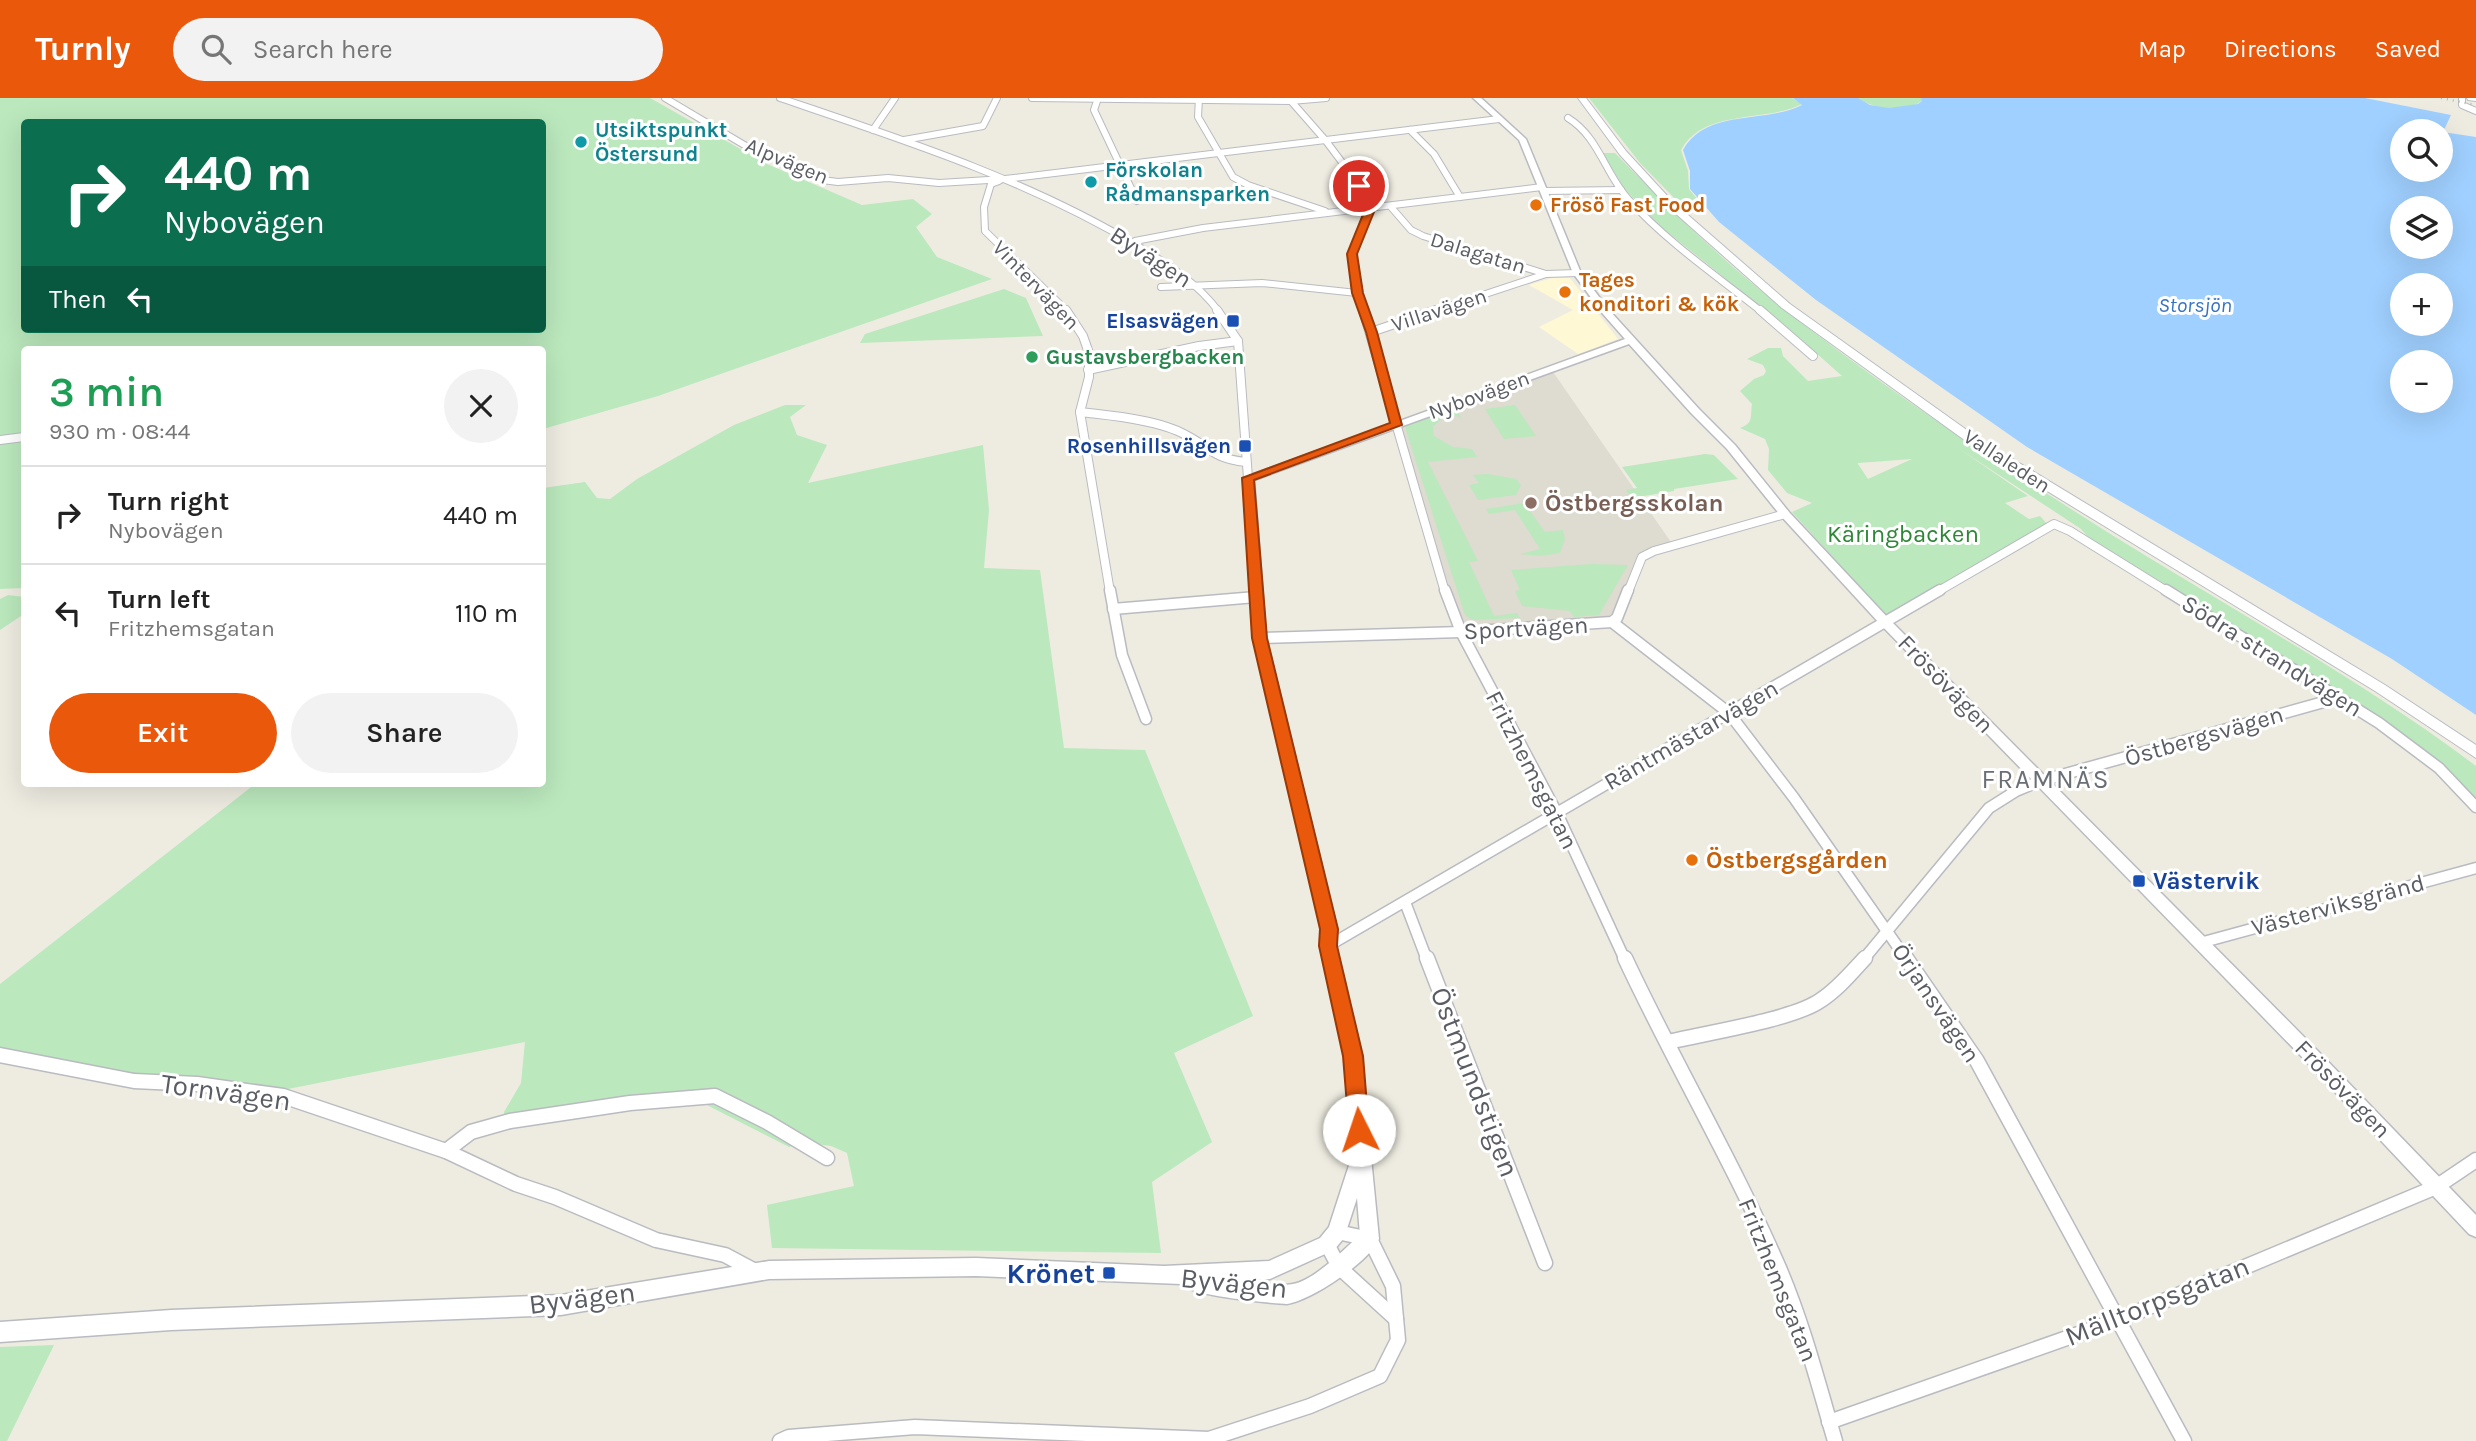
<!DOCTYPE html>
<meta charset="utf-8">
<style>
body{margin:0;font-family:Karla,sans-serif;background:#f2f2f2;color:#222;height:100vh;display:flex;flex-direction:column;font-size:26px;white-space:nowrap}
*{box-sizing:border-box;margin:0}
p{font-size:23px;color:#767676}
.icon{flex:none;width:38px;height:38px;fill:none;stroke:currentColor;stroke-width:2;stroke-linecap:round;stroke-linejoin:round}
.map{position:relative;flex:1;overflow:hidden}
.side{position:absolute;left:21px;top:248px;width:525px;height:441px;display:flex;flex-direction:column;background:#fff;border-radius:7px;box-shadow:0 7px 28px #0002}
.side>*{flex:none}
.guide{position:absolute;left:21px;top:21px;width:525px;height:214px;border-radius:7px;box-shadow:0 7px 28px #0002;background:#0b6e4f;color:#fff;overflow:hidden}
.fabs{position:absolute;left:2390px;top:21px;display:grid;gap:14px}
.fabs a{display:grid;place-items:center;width:63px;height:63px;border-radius:50%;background:#fff;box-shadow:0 7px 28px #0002;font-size:35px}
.pin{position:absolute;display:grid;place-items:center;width:60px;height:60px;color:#fff;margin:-30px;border:4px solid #fff;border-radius:50%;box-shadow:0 2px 7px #0007}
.me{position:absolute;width:77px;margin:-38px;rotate:356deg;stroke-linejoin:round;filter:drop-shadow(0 0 5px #0008)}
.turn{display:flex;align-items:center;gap:24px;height:147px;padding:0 28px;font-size:32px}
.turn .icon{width:91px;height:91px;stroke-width:2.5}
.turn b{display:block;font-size:49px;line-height:60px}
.then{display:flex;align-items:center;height:66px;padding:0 28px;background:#0003;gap:14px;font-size:26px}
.round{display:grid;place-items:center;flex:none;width:74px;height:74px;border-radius:37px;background:#f2f2f2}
.overview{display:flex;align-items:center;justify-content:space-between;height:119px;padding:0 28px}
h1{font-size:42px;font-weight:600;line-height:52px;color:#1e9e55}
.button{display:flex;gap:14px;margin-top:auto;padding:14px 28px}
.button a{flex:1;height:80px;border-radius:42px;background:#ea580c;color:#fff;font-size:28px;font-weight:600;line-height:80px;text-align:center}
.button a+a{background:#f2f2f2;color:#222}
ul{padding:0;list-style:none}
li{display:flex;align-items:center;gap:21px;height:98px;padding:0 28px;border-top:2px solid #e0e0e0}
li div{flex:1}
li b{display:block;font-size:26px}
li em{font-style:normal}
header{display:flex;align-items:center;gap:42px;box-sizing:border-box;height:98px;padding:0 35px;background:#ea580c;color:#fff}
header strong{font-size:33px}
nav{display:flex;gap:38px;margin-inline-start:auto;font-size:24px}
.search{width:490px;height:63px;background:#f2f2f2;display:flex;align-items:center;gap:18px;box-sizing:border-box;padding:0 24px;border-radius:38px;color:#767676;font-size:26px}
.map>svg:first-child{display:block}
</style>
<header>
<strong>Turnly</strong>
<div class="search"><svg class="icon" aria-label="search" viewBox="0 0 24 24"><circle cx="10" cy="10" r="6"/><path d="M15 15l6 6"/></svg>Search here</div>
<nav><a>Map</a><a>Directions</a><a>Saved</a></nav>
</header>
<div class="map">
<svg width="2476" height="1343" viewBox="0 0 2476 1343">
<rect width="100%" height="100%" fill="#eeece1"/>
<path fill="#fff8d5" d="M1552,180H1570L1618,241L1578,256L1539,229L1573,212L1529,187Z"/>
<path fill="#dedbd0" d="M1551,271L1673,447L1642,459L1617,520L1461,534L1396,327Z"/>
<g fill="#bbe8bd" fill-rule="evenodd">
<path d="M0,0H650L767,66L862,107L913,101L932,116L916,129L937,159L992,181L658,298L543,331L542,252H24V490L0,491ZM24,24H542V231H24Z"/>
<path d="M1589,0H1792L1802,6C1764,25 1704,10 1681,52L1688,73L1689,91L1705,111L1684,110L1640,65Z"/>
<path d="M1858,0H1921L1923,2C1908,15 1874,12 1858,0Z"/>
<path d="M1603,55H1615C1667,108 1720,161 1779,207C1884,291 1998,365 2112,437C2234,513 2361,581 2476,668V700L2439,665L2397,632L2089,440L2081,431L1958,350L2028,398L2005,405L2029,421L2040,418L2048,427L1887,519L1792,414L1812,405L1787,395L1768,372L1769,351L1765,341L1740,330C1754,325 1750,319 1752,306L1740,293L1754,281L1764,277L1766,273L1763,267L1747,261L1768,250H1781L1783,258L1808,283L1842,278L1796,237L1656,125L1624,90ZM1912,361L1868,381L1858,366V365Z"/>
<path d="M1004,191L1026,200L1043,238L860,245L865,236Z"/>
<path d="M785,307H806L790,319L797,337L827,347L808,385L983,347L989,412L984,470L1040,472L1064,650L1145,652L1253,918L1174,955L1212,1044L1152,1084L1161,1155L772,1150L767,1107L854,1088L847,1055L831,1048L808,1045L789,1049L697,1002L505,1028L504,1014L521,985L525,944L283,992L139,979L0,951V886L255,686H542L543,390L585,384L597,400L610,401L637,381L734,327Z"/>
<path d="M1515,307L1536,338L1504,341L1485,311Z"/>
<path d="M1455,310L1462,321L1456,317L1444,319L1433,328L1434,338L1453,349L1472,351L1477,359L1428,364L1478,463L1469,464L1494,518L1517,515L1520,520L1472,522L1465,517L1406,332V327Z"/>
<path d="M1705,356L1714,357L1738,381L1674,391V393L1632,400L1626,392L1637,390L1622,369Z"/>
<path d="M1488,376L1516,381L1521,387L1516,397L1478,402L1469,387L1479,385L1473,377Z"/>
<path d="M1524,405L1545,434L1563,432L1565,441L1560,455L1541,458L1520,456L1540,451L1515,412L1489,416L1486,411Z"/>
<path d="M1591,466L1628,467L1599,517L1574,519L1570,513L1522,508L1515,493L1520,492L1511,472Z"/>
<path d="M8,497L24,499V516L0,532V501Z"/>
<path d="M54,1247L7,1343H0V1249Z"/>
</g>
<path fill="#a0d0ff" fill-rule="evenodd" d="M1793,0H1858L1870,7L1889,10L1918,6L1922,3L1921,0H2365L2451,17L2443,34L2476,39V617L2392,561L2027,349L1816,202L1719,124L1690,91V73L1683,52C1706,10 1765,26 1802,7ZM2403,33H2441V72H2403ZM2403,110H2441V149H2403ZM2403,187H2441V226H2403ZM2403,264H2441V303H2403Z"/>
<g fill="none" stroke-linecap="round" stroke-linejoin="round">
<g stroke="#b9bbc1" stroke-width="8">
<g id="minor-far3">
<path d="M665,0L746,48L822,82L838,84L888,80L939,85L1005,81L1499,21"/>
<path d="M780,0C901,41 1026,81 1136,147C1165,164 1199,186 1219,214"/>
<path d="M1032,0L1291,3L1326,0"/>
<path d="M1098,0L1094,12L1137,103"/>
<path d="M1199,0L1198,19L1233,79L1248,87L1325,113"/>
<path d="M1292,0L1291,3L1326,43L1371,103L1352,156L1357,195L1364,214"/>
<path d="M2462,0V7L2476,13"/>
<path d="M1568,20C1599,39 1605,76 1629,102C1668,145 1717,178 1762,214"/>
<path d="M873,32L895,0"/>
<path d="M1410,32L1434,56L1460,99"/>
<path d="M904,42L983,28L997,0"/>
<path d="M999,83L991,86L984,109L985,133L1068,214"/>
<path d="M1544,93L1621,92"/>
<path d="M1391,109L1411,132L1423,138L1546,176L1577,175"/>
<path d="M1135,143L1203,130L1542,89"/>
<path d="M1161,189L1262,185L1357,195"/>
<path d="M1431,214L1546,176"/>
</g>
</g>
<g stroke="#b9bbc1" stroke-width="10">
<g id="minor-far2">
<path d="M1066,212L1083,238L1089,255V279L1080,314L1110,494"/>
<path d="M1217,212L1238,243L1248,380"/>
<path d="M1363,212L1445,494"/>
<path d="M1760,212L1813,258"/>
<path d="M1371,234L1436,212"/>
<path d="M1088,272L1199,248L1238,243"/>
<path d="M1080,314C1109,317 1156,322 1182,335C1211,349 1211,360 1246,364"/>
<path d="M0,342L24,339"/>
<path d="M1628,494L1642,459L1654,453L1785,416"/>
<path d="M1937,494L2054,426L2070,433L2168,494"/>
</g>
</g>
<g stroke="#b9bbc1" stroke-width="13">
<g id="minor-far1">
<path d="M1110,492L1122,557L1146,621"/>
<path d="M1445,492L1461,534L1557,715L1625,862"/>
<path d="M2166,492L2379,625L2439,670L2476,709"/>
<path d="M1113,511L1256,499"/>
<path d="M1612,524L1729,615L1794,700L1907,862"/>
<path d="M1260,540L1461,534L1612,524L1617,520L1628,492"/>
<path d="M1405,804L1427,862"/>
<path d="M2200,845L2476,770"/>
<path d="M1328,848L1940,492"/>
<path d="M1863,862L1989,710L2016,693L2040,683L2338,600"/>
</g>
</g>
<g stroke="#b9bbc1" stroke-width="17">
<g id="minor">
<path d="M1427,860L1545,1165"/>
<path d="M1625,860C1674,965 1733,1064 1779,1170C1803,1226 1818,1285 1835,1343"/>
<path d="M1906,860L1977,963L2184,1343"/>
<path d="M1668,944C1705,935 1793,922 1821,902C1838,891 1851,875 1865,860"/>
<path d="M0,957L134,983L197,986L283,998L446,1053L516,1086L555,1099L656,1142L725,1157L755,1173"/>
<path d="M446,1053L471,1034L510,1023L630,1005L715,998L767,1024L827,1060"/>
<path d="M1327,1146L1339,1169L1396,1221"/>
<path d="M1829,1324L2118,1222L2436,1089L2476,1062"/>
<path d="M780,1343L789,1339L915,1329L1209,1341L1310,1308L1380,1278L1398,1242L1393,1188L1370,1141L1337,1134"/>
</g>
</g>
<g stroke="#b9bbc1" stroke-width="3">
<path id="tertiary" d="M1473,0H1481L1526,41L1581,175L1609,212L1699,311L1735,347L1789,414L1889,521L2313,948L2476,1117V1139L2469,1136L2301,958L1881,527L1781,418L1727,351L1691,315L1629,246L1254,382L1266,540L1337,831L1336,848L1361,958L1379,1141C1369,1164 1312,1202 1287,1206C1268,1205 1192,1198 1181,1186L976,1178L769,1181L561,1217L171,1232L0,1244V1224L171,1212L561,1197L769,1163L976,1160L1164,1168L1269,1163L1320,1140L1329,1129L1353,1055L1345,958L1320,848L1321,831L1254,540L1243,380L1625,241L1603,216L1573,175L1519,42ZM1357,1100L1360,1137C1343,1152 1315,1182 1293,1186C1277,1189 1259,1185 1243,1183L1270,1181L1334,1152L1344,1140Z"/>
</g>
<g stroke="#babdc4" stroke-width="2">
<g id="secondary">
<path d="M1578,0H1586L1626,53L1672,103L1790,206L1978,340L2385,587L2476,647V660L2375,593L1970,346L1782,210L1666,107L1620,57Z"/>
<path d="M2467,0H2476V3L2468,2Z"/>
</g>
</g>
<use href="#minor-far3" stroke="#fff" stroke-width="6"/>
<use href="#minor-far2" stroke="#fff" stroke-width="8"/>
<use href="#minor-far1" stroke="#fff" stroke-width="10"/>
<use href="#minor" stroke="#fff" stroke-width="14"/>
<use href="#tertiary" fill="#fff" fill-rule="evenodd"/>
<use href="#secondary" fill="#fff" fill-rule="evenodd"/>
<path stroke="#b5b6b6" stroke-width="2.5" stroke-dasharray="1 5" stroke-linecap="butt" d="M2441,0L2476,7"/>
</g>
<path fill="#ea580c" stroke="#983908" stroke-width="2" d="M1359,86L1374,101L1376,109L1357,156L1363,195L1377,234L1402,327L1254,382L1267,540L1338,831L1337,848L1363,958L1369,1032L1366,1039L1359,1041L1352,1039L1349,1032L1343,958L1319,848L1320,831L1252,540L1242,380L1390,325L1366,234L1352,195L1347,156L1366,109V103L1355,88Z"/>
<g fill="#0f9aa8" stroke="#fff" stroke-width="2.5">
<circle cx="581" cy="44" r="7"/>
<circle cx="1091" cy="84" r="7"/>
</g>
<g fill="#e8710a" stroke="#fff" stroke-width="2.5">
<circle cx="1536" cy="107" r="7"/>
<circle cx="1565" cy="194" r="7"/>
<circle cx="1692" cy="762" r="7"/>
</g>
<g fill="#1a4fb4" stroke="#fff" stroke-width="2.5">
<rect x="1226" y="216" width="14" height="14" rx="3.5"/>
<rect x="1238" y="341" width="14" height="14" rx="3.5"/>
<rect x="2132" y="776" width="14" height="14" rx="3.5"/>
<rect x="1102" y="1168" width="14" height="14" rx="3.5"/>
</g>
<circle fill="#2e9e5b" stroke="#fff" stroke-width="2.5" cx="1032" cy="259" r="7"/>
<circle fill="#8d6e63" stroke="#fff" stroke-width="2.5" cx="1531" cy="405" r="7"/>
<g text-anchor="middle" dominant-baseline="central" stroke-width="6" stroke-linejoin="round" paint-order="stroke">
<g font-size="21" font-weight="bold" fill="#0d838f" stroke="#fff" text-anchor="start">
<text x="595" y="32">Utsiktspunkt<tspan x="595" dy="24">Östersund</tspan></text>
<text x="1105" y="72">Förskolan<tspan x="1105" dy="24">Rådmansparken</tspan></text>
</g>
<g font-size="21" fill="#5a5d63" stroke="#fff">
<text transform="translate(787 63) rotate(23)">Alpvägen</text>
<text transform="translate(1478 155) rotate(17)">Dalagatan</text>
<text transform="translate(1036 187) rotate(46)">Vintervägen</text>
<text transform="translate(1439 212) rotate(-18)">Villavägen</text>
<text transform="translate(1479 297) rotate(-20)">Nybovägen</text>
<text transform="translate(2007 363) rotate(33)">Vallaleden</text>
</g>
<g font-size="21" font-weight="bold" fill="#c56008" stroke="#fff" text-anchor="start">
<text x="1550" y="107">Frösö Fast Food</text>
<text x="1579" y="182">Tages<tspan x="1579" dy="24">konditori &amp; kök</tspan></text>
</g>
<g font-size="21" font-style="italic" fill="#3773c3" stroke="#fff">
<text x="2195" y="207">Storsjön</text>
</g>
<g font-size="21" font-weight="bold" fill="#164399" stroke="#fff" text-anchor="end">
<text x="1219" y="223">Elsasvägen</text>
<text x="1231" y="348">Rosenhillsvägen</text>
</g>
<g font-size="21" font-weight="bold" fill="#27864d" stroke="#fff" text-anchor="start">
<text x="1046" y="259">Gustavsbergbacken</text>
</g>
<g font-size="24" fill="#5a5d63" stroke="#fff">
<text transform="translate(1151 159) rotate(33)">Byvägen</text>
<text transform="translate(1526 530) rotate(-3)">Sportvägen</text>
<text transform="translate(2272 558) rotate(32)">Södra strandvägen</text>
<text transform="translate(1946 586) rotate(46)">Frösövägen</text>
<text transform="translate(1691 637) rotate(-30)">Räntmästarvägen</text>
<text transform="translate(2204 638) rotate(-16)">Östbergsvägen</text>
<text transform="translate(1532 672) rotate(63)">Fritzhemsgatan</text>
<text transform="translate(2338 807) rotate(-15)">Västerviksgränd</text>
<text transform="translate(1936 905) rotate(56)">Örjansvägen</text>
<text transform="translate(2343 991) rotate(46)">Frösövägen</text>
<text transform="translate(1778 1182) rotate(68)">Fritzhemsgatan</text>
</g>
<g font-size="24" font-weight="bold" fill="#785e54" stroke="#fff" text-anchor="start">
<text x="1545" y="405">Östbergsskolan</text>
</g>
<g font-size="24" fill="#2e8737" stroke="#fff">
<text x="1903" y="436">Käringbacken</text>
</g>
<g font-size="24" font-weight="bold" fill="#c56008" stroke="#fff" text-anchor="start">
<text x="1706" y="762">Östbergsgården</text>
</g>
<g font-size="24" font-weight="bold" fill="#164399" stroke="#fff" text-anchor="start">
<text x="2153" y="783">Västervik</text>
</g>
<g font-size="26" letter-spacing="2" fill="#6a6f76" stroke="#fff">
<text x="2046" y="681">FRAMNÄS</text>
</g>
<g font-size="28" fill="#5a5d63" stroke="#fff">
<text transform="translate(1475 984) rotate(69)">Östmundstigen</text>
<text transform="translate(226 994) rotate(8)">Tornvägen</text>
<text transform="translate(1234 1185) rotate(6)">Byvägen</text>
<text transform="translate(582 1200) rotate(-7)">Byvägen</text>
<text transform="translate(2157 1203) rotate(-22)">Mälltorpsgatan</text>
</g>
<g font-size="28" font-weight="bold" fill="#164399" stroke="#fff" text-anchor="end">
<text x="1095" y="1175">Krönet</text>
</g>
</g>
</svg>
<div class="fabs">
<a><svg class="icon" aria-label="search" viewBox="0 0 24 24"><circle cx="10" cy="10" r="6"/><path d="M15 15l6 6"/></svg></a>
<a><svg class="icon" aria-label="layers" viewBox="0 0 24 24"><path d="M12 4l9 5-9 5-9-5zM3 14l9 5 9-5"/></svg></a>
<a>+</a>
<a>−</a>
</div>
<div class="pin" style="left:1359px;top:88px;background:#d93025"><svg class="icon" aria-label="arrive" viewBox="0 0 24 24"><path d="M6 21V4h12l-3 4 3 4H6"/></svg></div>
<svg class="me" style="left:1359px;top:1032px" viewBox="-20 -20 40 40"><circle r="19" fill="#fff"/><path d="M0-13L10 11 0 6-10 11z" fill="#ea580c"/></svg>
<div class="guide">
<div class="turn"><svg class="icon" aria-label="right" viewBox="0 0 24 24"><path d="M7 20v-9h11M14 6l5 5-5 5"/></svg><div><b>440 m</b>Nybovägen</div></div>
<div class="then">Then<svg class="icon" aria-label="left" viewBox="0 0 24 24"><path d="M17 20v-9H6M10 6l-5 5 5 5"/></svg></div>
</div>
<section class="side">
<div class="overview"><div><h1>3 min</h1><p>930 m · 08:44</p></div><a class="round"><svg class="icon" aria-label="close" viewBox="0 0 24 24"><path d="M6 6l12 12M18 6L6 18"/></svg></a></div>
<ul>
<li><svg class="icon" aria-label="right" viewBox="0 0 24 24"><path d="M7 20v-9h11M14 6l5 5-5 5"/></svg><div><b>Turn right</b><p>Nybovägen</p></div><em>440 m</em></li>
<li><svg class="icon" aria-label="left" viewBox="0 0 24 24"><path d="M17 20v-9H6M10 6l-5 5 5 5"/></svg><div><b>Turn left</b><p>Fritzhemsgatan</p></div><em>110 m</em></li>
</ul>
<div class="button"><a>Exit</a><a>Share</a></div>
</section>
</div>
